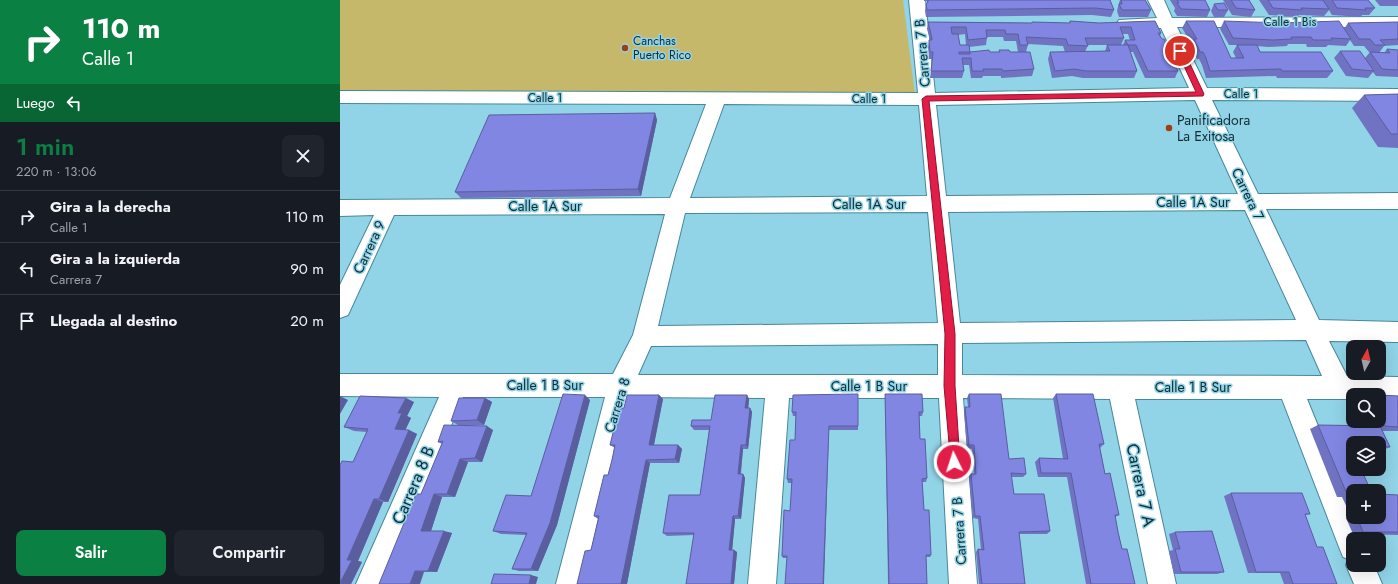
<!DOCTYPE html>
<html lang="es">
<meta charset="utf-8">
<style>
body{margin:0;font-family:Jost,sans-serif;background:#20242c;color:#f1f3f6;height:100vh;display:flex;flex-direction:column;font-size:15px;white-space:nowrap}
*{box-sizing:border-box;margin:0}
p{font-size:13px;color:#9ea1a6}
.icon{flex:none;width:22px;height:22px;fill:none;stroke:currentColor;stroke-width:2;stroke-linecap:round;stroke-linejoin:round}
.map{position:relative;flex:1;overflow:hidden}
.side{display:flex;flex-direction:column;background:#171b24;width:340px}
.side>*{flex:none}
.banner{background:#0b8043;color:#fff;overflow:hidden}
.needle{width:26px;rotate:8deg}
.buttons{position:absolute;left:1006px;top:340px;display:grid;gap:8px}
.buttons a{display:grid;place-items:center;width:40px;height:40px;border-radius:8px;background:#171b24;box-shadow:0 4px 16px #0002;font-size:20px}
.pin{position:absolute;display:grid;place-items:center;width:34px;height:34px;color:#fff;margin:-17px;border:2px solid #fff;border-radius:50%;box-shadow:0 1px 4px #0007}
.me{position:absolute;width:44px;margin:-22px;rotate:356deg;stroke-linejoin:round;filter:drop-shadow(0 0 3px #0008)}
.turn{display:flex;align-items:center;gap:14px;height:84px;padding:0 16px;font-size:18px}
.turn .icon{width:52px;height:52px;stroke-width:2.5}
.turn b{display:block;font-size:28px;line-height:34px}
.then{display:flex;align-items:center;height:38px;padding:0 16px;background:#0003;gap:8px;font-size:15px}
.round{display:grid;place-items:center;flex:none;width:42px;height:42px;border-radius:8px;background:#20242c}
.headline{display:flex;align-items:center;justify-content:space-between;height:68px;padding:0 16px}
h1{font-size:24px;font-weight:600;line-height:30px;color:#0b8043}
.cta{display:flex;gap:8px;margin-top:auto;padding:8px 16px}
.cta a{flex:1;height:46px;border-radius:8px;background:#0b8043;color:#fff;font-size:16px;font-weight:600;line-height:46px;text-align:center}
.cta a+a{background:#20242c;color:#f1f3f6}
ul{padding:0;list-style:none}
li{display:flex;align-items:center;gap:12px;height:52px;padding:0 16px;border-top:1px solid #363941}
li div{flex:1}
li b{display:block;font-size:15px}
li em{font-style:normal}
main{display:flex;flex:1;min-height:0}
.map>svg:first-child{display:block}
</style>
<main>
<section class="side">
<div class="banner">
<div class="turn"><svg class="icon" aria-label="right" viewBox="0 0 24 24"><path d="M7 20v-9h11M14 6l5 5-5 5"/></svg><div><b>110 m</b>Calle 1</div></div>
<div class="then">Luego<svg class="icon" aria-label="left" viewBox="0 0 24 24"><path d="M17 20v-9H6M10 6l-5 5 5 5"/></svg></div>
</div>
<div class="headline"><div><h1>1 min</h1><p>220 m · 13:06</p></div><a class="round"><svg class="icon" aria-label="close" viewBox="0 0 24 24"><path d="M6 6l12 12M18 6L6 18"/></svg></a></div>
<ul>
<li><svg class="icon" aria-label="right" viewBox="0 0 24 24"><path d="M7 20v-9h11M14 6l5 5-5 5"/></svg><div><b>Gira a la derecha</b><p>Calle 1</p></div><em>110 m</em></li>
<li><svg class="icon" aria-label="left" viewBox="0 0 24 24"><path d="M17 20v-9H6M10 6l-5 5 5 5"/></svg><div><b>Gira a la izquierda</b><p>Carrera 7</p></div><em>90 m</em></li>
<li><svg class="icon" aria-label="arrive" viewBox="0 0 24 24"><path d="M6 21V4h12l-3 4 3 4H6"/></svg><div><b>Llegada al destino</b></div><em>20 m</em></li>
</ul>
<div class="cta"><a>Salir</a><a>Compartir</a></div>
</section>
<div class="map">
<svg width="1058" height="584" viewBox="0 0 1058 584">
<rect width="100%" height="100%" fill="#91d3e7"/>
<path fill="#c6b86a" d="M0,0H563L575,95L0,101Z"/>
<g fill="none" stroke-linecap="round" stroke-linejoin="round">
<g stroke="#47879a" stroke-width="2">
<path id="minor" d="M569,0H585L595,93L849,88L821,28H785L779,26L777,23L779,20L817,18L808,0H824L832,18L1058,17V27H837L867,88L1058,89V101L872,100L918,194L1058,193V209H926L979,320L1058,322V342L989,341L1007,376L1058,377V399H1039V395H1013V399H967L1013,512V517H1015L1024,539H1013V565H1034L1042,584H1014L1006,565L1008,559L1003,557L999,547L942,399H795L836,584H808L770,399L623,398L637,584H609L599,398H449L436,584H408L425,398L289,397L244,584H216L265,397H123L45,584H16L99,397L0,396V374H273L293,335L325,214L54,215L8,315L0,318V285L34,215L0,216V200L330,198L366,104L0,103V91L578,93ZM855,100L898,194L606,196L596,105ZM384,104L579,105L587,196L350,198ZM905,210L956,320L620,323L608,212ZM588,212L598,323L318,326L345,213ZM966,340L982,376L622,375V343ZM598,344V375H298L311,346Z"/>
</g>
<use href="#minor" fill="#fff" fill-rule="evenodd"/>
</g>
<g fill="#6f73c2" fill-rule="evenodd">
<path d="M584,0H770L774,10L771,17L752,15L586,17L585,11L586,4L587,3V1H584Z"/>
<path d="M780,0H805L811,10L808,17H779L777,11L778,7V6Z"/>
<path d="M830,0H865L870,10L867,17L837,16L834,11L835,8Z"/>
<path d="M883,0H909L915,10L911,17L892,15Z"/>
<path d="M919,0H1028L1035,8L1029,15H1022L1021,17L992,15L989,10L984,16L959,15L957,17L929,15Z"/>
<path d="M1035,0H1058V6H1040Z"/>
<path d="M874,4L888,10L884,17H874L871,11Z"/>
<path d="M730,21L759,23L815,21L821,33L820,36L830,53L829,55L832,63L838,71L835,78H805L793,52H790L797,71L794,78H743L732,76L712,78L708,59L710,52H725L723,46L688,44L686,52L694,69L692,76L661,78V76H643L642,78H631L629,65H623L624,71L622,78H590L592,59H589L588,47L589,40H590L587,29L588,22L692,23V22L729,23ZM625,34L626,45H620L618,35ZM782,34H788L790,40H785L783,45H767L765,51L745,52L748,45H781L784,38ZM647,37H663L664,41H676L678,52H670L659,50V52H630L629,47L646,45Z"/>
<path d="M846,21L891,58H896L893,52L897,45H900H889L880,29L884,21L1004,29L1008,23L1058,22V45L1044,46L1039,53H1044L1047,49L1058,50V77L1036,76L1033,72L1028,78L1006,76L994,58L1000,51L1025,58L1030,52L1037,53L1029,52L1024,46H1014L1010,40L1006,46L988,45L986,47H967L966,44H948L947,46L928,47L917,46L920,52L993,71L987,78H937L936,76L866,78L862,65L859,59H857L850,46L852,44L842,28Z"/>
<path d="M1058,94V148L1038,147L1012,108L1024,95Z"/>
<path d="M315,113L317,120L301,196L121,198L115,192Z"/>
<path d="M545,394L583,412L582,416H579L580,439L587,478L586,482H582L584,510L591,555L590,557H586L587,584H548Z"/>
<path d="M629,394L669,459L686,474L683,477H671L674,494L710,531L707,534H679L685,584H639L636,552L638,549L641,550L638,519L633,518L629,478L631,474H634L632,449L627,448L624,411L625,407H628L627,398Z"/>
<path d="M716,394L764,444L760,448L765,474L779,515L775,517L782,549L795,584H746L727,477H698L695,462L699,458L723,459L713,398Z"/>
<path d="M319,395L323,399L314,445H338L342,449L339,463H310L287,584H237L251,550L258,519L254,516L268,475L275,448L270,445L284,408Z"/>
<path d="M407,395L409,399L408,408H410L412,412L408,449H403L401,474H403L405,478L401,519H395L392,550L397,552L394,584H346L354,535L327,536L323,533L360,495L369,430H354L351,426L371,420Z"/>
<path d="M1039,395L1058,396V431H1042L1050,447L1041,451H1039V443H1013V517H1039L1058,495V535L1013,534L1006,518L1011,516L1002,497H997L970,429L978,425L1034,426L1031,421H1039Z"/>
<path d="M145,398L152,402L144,425H118L111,421Z"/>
<path d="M518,399V430H489L447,558H443L442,556L450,511L452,483H448L447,479L455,440L456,416H453L452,412Z"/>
<path d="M250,400L217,525L198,571H179L172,569L186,535L161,534L153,531L191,496Z"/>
<path d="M74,402L67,416L71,418L65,430H69L77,434L48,502H43L18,561L22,562L11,584L13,462L27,432L14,431L4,427Z"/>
<path d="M153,430L142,462H128L115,497H102L91,531L112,533L97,572H84L39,584L81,494L102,444L98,442Z"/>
<path d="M891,493L970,514L965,515L977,547L997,584H944L940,573H908L884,496Z"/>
<path d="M835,532L884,572L877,574H834L829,551L833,550L829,534Z"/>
</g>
<g fill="#5a5e9e">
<path d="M315,113L317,120L301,196L298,189Z"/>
<path d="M245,395L250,400L217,525L198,571L191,569Z"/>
<path d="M319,395L323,399L313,449L309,445Z"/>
<path d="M407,395L409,399L408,412L405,408Z"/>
<path d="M0,396L8,400L0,414Z"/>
<path d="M66,398L74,402L67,416L71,418L64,433L55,429L58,413Z"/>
<path d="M145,398L152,402L144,425L137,420Z"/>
<path d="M410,408L412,412L408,449L406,445Z"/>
<path d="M147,426L153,430L142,462L135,458Z"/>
<path d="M489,426V430L484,584H483Z"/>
<path d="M69,430L77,434L48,502L39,499Z"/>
<path d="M338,445L342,449L339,463L335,459Z"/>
<path d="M401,445L403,449L400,477L398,474Z"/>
<path d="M120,459L128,462L115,497L107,494Z"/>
<path d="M306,460L310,463L287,584H281Z"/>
<path d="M403,474L405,478L401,519L398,516Z"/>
<path d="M94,494L102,497L90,534L81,531Z"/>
<path d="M34,499L43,502L18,561L22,562L11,584H0L7,560Z"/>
<path d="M393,516L395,519L392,552L389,550Z"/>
<path d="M104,531L112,533L97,572L88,571Z"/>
<path d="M394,550L397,552L394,584H391Z"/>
<path d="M75,571L84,572L80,584H70Z"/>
<path d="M191,575L198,577L196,584H189Z"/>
</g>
<g fill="#8186e2" stroke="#5a5e9e" fill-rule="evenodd">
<path d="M588,0H770L774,10L755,8L587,10L586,4L588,2Z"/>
<path d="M781,0H805L811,10H782L779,4H782Z"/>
<path d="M837,0H865L870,10L841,9L837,3H839Z"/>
<path d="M891,0H909L915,10L896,8Z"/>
<path d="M928,0H983L989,9L961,8L962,10L933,8Z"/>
<path d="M992,0H1028L1035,8H1025L1026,10L997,8Z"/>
<path d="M884,3L888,10H878L874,4Z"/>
<path d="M730,21L759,23L815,21L821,33H818L822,39H824L830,53H828L832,63H834L838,71H808L796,45H788L797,71H746L734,69L715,71L710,52L770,51L767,45H788L785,40H795L791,27H780L784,38H745L748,46L728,45L726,39L686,37L688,45H680L678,34H666L665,30H646L647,38L628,40L626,27H611L612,34H618L620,45H629L630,52L649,50L650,52H660L659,50H669L670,52H690L694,69L663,71L662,69H643L644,71H632L631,58H622L624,71H591L593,52H590L589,40H592L591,34L588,22L692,23V22L730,23ZM619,52H630V54H619Z"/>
<path d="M846,21H874L891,58H904L897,45H917L920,52H981L993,71H942L941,69L870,71L866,58L863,52H860L854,39H857Z"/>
<path d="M884,21L942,23L999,21L1011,39L991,38L992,40H973L971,37H951L952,39L933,40L893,38Z"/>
<path d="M1058,22V39L1040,40L1045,45H1035L1030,39H1019L1008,23Z"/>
<path d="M1047,49L1058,50V70L1042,69L1030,52L1050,53Z"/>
<path d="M1000,51H1020L1034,71L1012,69Z"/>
<path d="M1058,94V134H1051L1024,95Z"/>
<path d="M315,113L298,189L115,192L149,115Z"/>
<path d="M223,394L245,395L210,523L191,569H172L187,533L153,531L166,495L191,496Z"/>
<path d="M518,394V426H489L483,584H445L447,556H442L444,510L450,511L452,479H447L450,440H455L456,412H452L453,395Z"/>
<path d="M545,394H582L583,412H579L580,439H585L587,478L582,479L584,510H589L591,555H586L587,584H549Z"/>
<path d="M629,394H661L669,459L684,458L686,474L671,473L674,494H704L710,531L679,532L685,584H642L638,549L644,550L640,516H635L631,474H636L634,445H629L625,407H630Z"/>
<path d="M716,394H753L764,444H759L765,474L770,473L779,515H775L778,532L782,549H787L795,584H751L731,473H701L699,458L728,459Z"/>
<path d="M287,395H319L309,445H338L335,459L306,460L281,584H237L245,551L251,550L259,516H254L264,475H268L272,460L275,445H270L279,408H284Z"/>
<path d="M375,395H407L405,408H410L406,445H401L398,474H403L398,516H393L389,550H394L391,584H346L354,533H323L329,495H360L370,426H351L352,420H371Z"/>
<path d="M1039,395L1058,396V427L1045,426L1039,414Z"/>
<path d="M20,396L66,398L58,413H62L55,429L69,430L39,499H34L7,560H12L0,583V465L2,461L13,462L28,429L4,427Z"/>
<path d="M119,398H145L137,420L111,421Z"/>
<path d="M104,425L147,426L135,458L120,459L107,494H94L81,531H104L88,571H75L70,584H39L76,494H81L103,441L98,442Z"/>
<path d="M978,425L1040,426L1050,447L1039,446V443H1013V445H1011L1013,450V469H1021L1031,491H1013V497L1012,494H1007Z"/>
<path d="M891,493H962L970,514H965L977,547H983L997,584H953L949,572H916Z"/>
<path d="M1039,494L1058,495V532H1023L1017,517H1039Z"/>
<path d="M872,531L884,572H841L835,549H840L835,532Z"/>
<path d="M154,574L191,575L189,584H151Z"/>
</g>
<path fill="#e11d48" stroke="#92132f" d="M840,49L844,51L864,94L863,96L589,101L615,334V386L620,462L618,466L614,468L611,466L604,386L605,334L582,99L586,96L856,92L837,51Z"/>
<g fill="#a23c13" stroke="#91d3e7" stroke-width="1.5">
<circle cx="285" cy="48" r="4"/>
<circle cx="829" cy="128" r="4"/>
</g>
<g text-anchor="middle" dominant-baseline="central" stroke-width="3" stroke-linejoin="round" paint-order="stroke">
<g font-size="12" fill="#112c34" stroke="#91d3e7">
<text x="950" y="22">Calle 1 Bis</text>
<text x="901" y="94">Calle 1</text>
<text x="205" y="98">Calle 1</text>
<text x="529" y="99">Calle 1</text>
</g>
<g font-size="12" fill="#112c34" stroke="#91d3e7" text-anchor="start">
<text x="293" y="41">Canchas<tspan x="293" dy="14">Puerto Rico</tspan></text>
</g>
<g font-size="14" fill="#112c34" stroke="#91d3e7">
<text transform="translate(582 53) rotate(-95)">Carrera 7 B</text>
<text transform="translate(908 194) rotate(64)">Carrera 7</text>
<text x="853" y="202">Calle 1A Sur</text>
<text x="529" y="204">Calle 1A Sur</text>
<text x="205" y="206">Calle 1A Sur</text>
<text transform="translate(29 247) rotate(-65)">Carrera 9</text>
<text x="205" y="385">Calle 1 B Sur</text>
<text x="529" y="386">Calle 1 B Sur</text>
<text x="853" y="387">Calle 1 B Sur</text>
<text transform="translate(277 405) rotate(-73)">Carrera 8</text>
<text transform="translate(619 531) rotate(-94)">Carrera 7 B</text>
</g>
<g font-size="14" fill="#112c34" stroke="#91d3e7" text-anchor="start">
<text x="837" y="120">Panificadora<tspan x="837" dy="16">La Exitosa</tspan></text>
</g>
<g font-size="17" fill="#112c34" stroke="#91d3e7">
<text transform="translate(73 485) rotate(-67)">Carrera 8 B</text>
<text transform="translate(801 485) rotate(78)">Carrera 7 A</text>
</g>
</g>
</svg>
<div class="buttons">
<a><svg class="needle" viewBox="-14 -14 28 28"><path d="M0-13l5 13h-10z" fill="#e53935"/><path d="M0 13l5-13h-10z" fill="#9ea1a6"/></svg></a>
<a><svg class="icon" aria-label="search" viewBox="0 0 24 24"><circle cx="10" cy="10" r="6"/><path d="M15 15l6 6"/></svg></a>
<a><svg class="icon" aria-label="layers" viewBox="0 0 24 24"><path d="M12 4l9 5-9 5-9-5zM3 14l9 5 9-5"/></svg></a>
<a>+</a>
<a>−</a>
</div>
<div class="pin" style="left:840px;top:51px;background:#d93025"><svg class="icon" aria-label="arrive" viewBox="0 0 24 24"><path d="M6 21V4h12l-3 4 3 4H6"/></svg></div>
<svg class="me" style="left:614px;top:462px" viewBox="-20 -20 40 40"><circle r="17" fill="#e11d48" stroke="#fff" stroke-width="3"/><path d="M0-11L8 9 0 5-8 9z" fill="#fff"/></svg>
</div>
</main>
